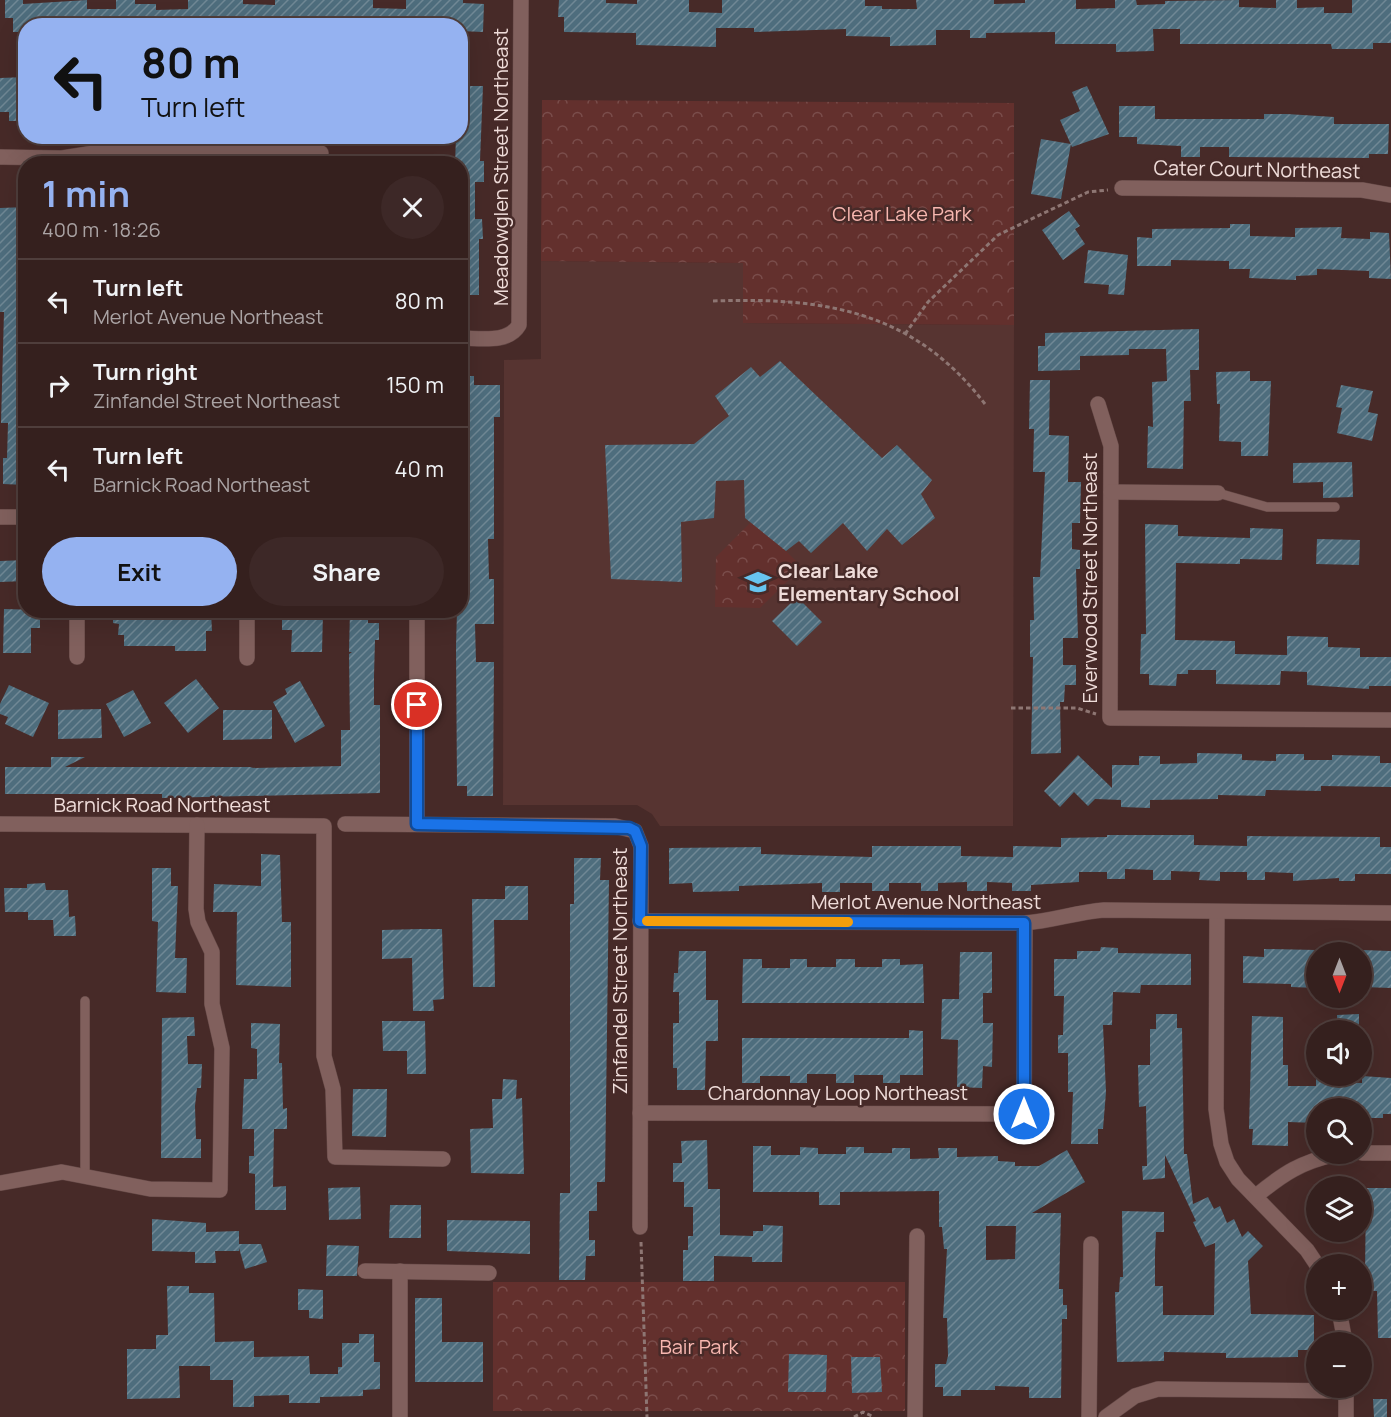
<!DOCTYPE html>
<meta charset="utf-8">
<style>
body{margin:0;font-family:Manrope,sans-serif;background:#3d2827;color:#f1f3f6;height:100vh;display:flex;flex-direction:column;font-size:22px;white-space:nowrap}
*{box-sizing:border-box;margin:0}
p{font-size:20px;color:#aaa3a4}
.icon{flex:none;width:33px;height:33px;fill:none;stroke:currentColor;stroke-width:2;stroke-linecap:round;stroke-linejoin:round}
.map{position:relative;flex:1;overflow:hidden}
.details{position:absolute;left:18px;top:156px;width:450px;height:462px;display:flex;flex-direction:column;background:#35201e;border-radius:24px;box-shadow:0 6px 24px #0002,0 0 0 2px #4f3e3c}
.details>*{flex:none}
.guide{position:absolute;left:18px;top:18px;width:450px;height:126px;border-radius:24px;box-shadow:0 6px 24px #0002,0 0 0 2px #4f3e3c;background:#95b2f1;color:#111;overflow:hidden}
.needle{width:39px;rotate:180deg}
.fabs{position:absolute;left:1306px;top:942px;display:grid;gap:12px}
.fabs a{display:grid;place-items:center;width:66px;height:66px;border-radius:50%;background:#35201e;box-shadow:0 6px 24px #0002,0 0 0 2px #4f3e3c;font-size:30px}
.pin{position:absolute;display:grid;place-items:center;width:51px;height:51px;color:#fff;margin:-26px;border:3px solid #fff;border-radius:50%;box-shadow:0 2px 6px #0007}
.me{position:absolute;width:66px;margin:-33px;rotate:0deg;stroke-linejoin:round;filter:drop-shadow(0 0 4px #0008)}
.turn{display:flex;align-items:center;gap:21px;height:126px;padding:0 24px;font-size:27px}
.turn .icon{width:78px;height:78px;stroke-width:2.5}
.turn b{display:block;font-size:42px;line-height:51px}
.round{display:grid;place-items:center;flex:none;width:63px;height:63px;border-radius:32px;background:#3d2827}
.head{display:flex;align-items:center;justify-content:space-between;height:102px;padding:0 24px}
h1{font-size:36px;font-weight:700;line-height:45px;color:#95b2f1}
.action{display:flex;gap:12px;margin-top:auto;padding:12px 24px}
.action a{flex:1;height:69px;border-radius:36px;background:#95b2f1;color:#111;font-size:24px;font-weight:700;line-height:69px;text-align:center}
.action a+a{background:#3d2827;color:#f1f3f6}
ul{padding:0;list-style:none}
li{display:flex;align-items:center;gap:18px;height:84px;padding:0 24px;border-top:2px solid #4f3e3c}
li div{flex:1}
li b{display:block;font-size:22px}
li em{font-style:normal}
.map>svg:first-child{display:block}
</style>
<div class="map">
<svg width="1391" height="1417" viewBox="0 0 1391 1417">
<defs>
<pattern id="park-crowns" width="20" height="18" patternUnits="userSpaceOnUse" patternTransform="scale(1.5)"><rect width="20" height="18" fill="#63302d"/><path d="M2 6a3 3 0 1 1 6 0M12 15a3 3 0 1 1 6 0" fill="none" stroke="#7a4d4b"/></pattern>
<pattern id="building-hatch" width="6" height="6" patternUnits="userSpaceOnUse" patternTransform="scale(1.5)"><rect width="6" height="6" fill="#4e6d7d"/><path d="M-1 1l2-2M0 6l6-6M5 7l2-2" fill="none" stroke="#708895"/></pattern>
</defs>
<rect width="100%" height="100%" fill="#472a28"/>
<path fill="#573431" d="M541,261L743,263V323L1014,325L1013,826H660L652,814L637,805H503L504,360L541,359Z"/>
<g fill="url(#park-crowns)">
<path d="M542,100L1014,103V325L743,323V263L541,261Z"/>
<path d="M754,519L802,567L760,608L715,607L716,557Z"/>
<rect x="493" y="1282" width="412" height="129"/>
</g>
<g fill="url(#building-hatch)" fill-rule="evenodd">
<path d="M5,0H23V4L87,0V9H116V0H135V4H156V10L188,9V0H243V4L275,5V0H373V8L406,9V0H463V3L484,4L483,32L460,31V26H342V22L304,21V26H26V32H13V18H5Z"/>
<path d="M559,0H606V3L637,4V0H689V12L722,13V0H865V6H882V9H917L916,0H994V4L1025,3V0H1076V9L1115,8V0H1136L1137,5L1165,4V1L1239,0V7L1276,8V0H1297V8L1324,7V13H1352V0H1391V43H1373V49H1332L1331,44H1180V29H1153L1154,51L1116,52V44H1055V32L986,33V38H970V30H936V45L890,46V37L846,36V29L754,32V28H716V47L636,45V33L564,32V17H558Z"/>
<path d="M26,77V121H9V112H0V78Z"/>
<path d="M460,86H483L480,161H484V182H475V219H482L483,239H479V295H460V164H455L456,136H460Z"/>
<path d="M1087,86L1109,134L1072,147L1060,120L1080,111L1072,92Z"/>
<path d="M1119,106H1155V119H1264V114H1287L1334,117V124H1389L1388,154H1369V158L1229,157V147H1200V157H1181V146L1137,144V137H1119Z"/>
<path d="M1041,139L1071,144L1061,199L1031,194Z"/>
<path d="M26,207V245H23L26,485L3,484V458H7L8,423H1L4,312H0V208Z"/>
<path d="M1069,211L1080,226L1075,229L1085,244L1063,260L1042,230Z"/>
<path d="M1230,224H1250V236L1295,237V228L1342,227L1341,238L1370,239V232L1389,233L1391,279L1369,278V271L1317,269V275L1296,276V280L1249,278L1250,269H1229V261L1171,260V266H1137V237L1152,238V229L1230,228Z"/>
<path d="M1088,250L1128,255L1124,295L1108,294L1109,285L1084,283Z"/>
<path d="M1199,329V370H1190L1191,401H1184L1183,469L1147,468L1148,426L1153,427L1152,382L1167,381L1166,349H1129V355L1080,356V370L1038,371V346H1045V333Z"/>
<path d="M780,361L882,458L897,445L932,480L921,494L935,518L902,545L887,529L867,551L843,523L811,553L799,541L786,551L745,518L744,480L716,481L714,518L681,522L682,582L611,579L605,445L694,444L729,416L715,396L751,367L760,377Z"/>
<path d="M1250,371V381H1271L1268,456H1241V442L1219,441L1220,404H1217L1216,372Z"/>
<path d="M460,376H474V385H500V417H494V539H488L489,579H494V624H475L476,662H494L493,796H467V786H457L456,647L457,610H460V477H466V417H460Z"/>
<path d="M1030,380H1050L1049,435L1069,436L1068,482H1081L1080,523H1072V549L1080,550V569H1076L1078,638H1063V665H1076V685H1065L1064,702H1060L1061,753L1031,754L1033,657H1030V620H1034L1033,577H1040L1045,472H1033L1034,429H1029Z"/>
<path d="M1341,385L1373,391L1368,412L1378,414L1372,441L1337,433L1342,408L1336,407Z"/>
<path d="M1352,462L1353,497L1323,498V482L1293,483V463Z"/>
<path d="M1145,524L1178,525V536L1250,538V528L1283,529L1282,560L1240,559V564L1176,563L1175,640L1235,641V654L1287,655V636L1328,637V647L1360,648V657H1391V686H1369V689L1307,685V672L1281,671L1280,685L1216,684V670H1188V674H1177L1176,686L1149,685V674H1140L1141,634H1146Z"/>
<path d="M1317,539L1360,540L1359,565L1316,564Z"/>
<path d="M26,560V581L0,582V561Z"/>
<path d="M797,597L822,622L797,646L772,621Z"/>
<path d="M4,609L40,610V628H31V653H3Z"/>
<path d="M113,610H152V613L211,612L212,631H206V651H175V646H124V635H118L119,624L113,623Z"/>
<path d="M350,610H368V623H379V640H375L374,676V705H380V793L162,798V794H5V767H51V757H85L65,767H253L250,768L341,766V730H350L349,654L352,652H349Z"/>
<path d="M282,612L323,613L322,652H291L292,630H282Z"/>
<path d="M196,679L219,708L188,733L164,703Z"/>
<path d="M300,681L325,726L295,743L273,702L287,694L285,689Z"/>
<path d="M9,685L49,703L33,737L5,724L8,717L0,714V704Z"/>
<path d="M133,690L151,723L124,737L106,704Z"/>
<path d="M101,709L102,738L58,739V710Z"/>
<path d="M223,710H272V739L223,740Z"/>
<path d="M1197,753L1242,754V760L1276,761V754H1304V760H1332V755L1380,756V763H1391V787L1321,786V791L1266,790L1265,796L1218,795V799L1150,800V808L1121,807V800L1095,799L1088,806L1074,792L1060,807L1044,791L1078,755L1112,788V765H1139V756H1160V764L1197,763Z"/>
<path d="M1107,835H1194V845L1247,846V836L1380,837V847H1391V874H1355V881H1339V878L1293,881V873L1265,872V880H1247V872H1220V881L1199,880L1200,872L1171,871V880H1153V870L1125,869V879H1107V872H1079V882L1031,885V891H1012V883L987,882V891H967V882L938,883V891H921V883H889V891H872V883H840V892H822V883L739,886V891L693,892L692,883L669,884V848L761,847V854L872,857V846H961V856L1013,857V846L1061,847V838L1107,837Z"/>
<path d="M261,854L280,855L282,922H291V987L236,985L237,912H213L214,884L261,886Z"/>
<path d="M574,858H601L600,880H609L605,1182H597V1211H589V1240H595V1256H586L585,1280H559L560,1193H570V904H574Z"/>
<path d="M152,868H171V886H178L175,958H187L186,993L156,992L158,922L152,921Z"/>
<path d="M45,883L46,890H68L69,917L75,916L76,936H54L53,920H28V912H5L4,888H27V884Z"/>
<path d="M505,886H528V920H494L495,987H473L472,899H505Z"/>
<path d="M420,929H442L444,999L433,1000L434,1011H413L412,958L382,959V930Z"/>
<path d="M1101,947L1118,948V953L1191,954V985H1141L1140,993L1113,992L1112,1025H1103L1106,1092L1103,1129H1098V1144H1071L1073,1092H1068V1053H1058V1035H1063L1064,996H1054V959H1077V951H1100Z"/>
<path d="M1264,949L1317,950V988L1291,987V984L1243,983V956L1264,957Z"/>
<path d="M1362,950L1391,951V988L1362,987Z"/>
<path d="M679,951H706V1000H718V1041H706L705,1090H677V1068H673V1023H679V992H673L674,973H678Z"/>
<path d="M960,952H992V993H983V1023H993L992,1067L983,1066L982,1088L957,1087L958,1040L941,1039L942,999H959Z"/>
<path d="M743,959H762V968H790V959H807V967H836V959H855V967H882V959H900V965L923,964L924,1003H742Z"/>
<path d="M1156,1014H1177V1028H1182L1184,1154H1187L1193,1204L1208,1197L1214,1209L1220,1206L1227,1223L1234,1219L1242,1237L1248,1231L1263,1246L1248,1261L1251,1314L1314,1315V1350H1298V1357L1226,1358V1353L1164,1352V1361L1117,1362L1115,1292H1119L1120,1277H1123L1122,1211L1164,1212V1232H1156L1155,1253V1286H1163V1315H1214L1215,1243L1205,1247L1193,1222L1196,1221L1165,1155V1178L1143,1180L1142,1166H1147L1146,1106L1139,1107L1138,1065H1150V1029H1156Z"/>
<path d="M1359,1014V1030H1338L1337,1015Z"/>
<path d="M1252,1016L1283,1017V1065H1288V1086H1316V1078H1335V1082L1362,1083V1076L1391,1078V1114H1383V1118H1362V1108H1317V1123L1288,1122V1146L1252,1145L1253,1129H1249Z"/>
<path d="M194,1017L195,1036H187L188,1064H202L201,1088H197L195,1106L196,1139H201V1158H161L162,1018Z"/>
<path d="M382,1021H425L426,1074H407V1051H383Z"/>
<path d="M251,1023L280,1024L279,1063H282L283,1109L287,1108V1129H274L273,1187L286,1186V1210H255V1174L249,1173V1156H254V1129H242L244,1079H257V1049L251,1048Z"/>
<path d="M909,1030L923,1031V1075H900V1083H883V1075H854V1083H836V1074H807V1083H790V1076H760V1083H742V1038H909Z"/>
<path d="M503,1079L517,1080L516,1099L522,1098L524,1174L471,1173L470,1129L493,1128L492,1099H502Z"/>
<path d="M353,1089H387L386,1137L352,1136Z"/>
<path d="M707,1140L708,1189H720V1235L753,1236V1231H763V1225L783,1226L782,1262H752V1257L714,1256V1281H683V1250H688V1236H693V1207H684V1182H673V1163H682L681,1141Z"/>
<path d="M753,1146H771V1155H800V1147L818,1148V1154H846V1147H864V1153H892V1148H910V1159L939,1158L938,1148H957V1157L998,1156V1161L1015,1162V1166H1039L1067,1150L1085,1182L1032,1213H1061L1059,1289H1063V1305H1067V1319H1062L1061,1398H1029V1387L995,1386V1390H961V1396H943V1387H935V1364H946L948,1356L947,1318H943L947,1249H944L942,1227H939V1191L840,1192V1205H819V1192H753ZM986,1226H1016L1015,1259L986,1260Z"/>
<path d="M360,1187L361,1219L329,1220L328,1188Z"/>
<path d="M1366,1188H1391V1338H1378L1377,1291H1368V1274L1365,1275Z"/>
<path d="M390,1205H421V1238H389Z"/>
<path d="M152,1219L206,1223V1232L239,1231V1244H261L267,1262L245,1269L239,1248V1251H215L216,1263H195V1252L152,1251Z"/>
<path d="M447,1220L530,1221V1254L447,1251Z"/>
<path d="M327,1245L359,1246L357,1276H326Z"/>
<path d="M167,1286H189V1293H214L215,1342L254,1341V1357L309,1356L310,1374H338V1367H342V1343H359V1334H374V1362H380V1389L363,1390V1396L320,1397V1403H289V1395L254,1396V1407H233V1380H210V1366H179L180,1398L127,1399V1349H156V1335H168Z"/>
<path d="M298,1289L323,1290V1319L309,1318V1310H298Z"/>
<path d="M415,1298H442V1342H483V1382H415Z"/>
<path d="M789,1354L827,1355L826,1392H788Z"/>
<path d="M851,1357H880L882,1392L852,1393Z"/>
<path d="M1373,1399H1387V1417H1374Z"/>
</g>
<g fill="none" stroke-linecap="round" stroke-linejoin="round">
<g stroke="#624644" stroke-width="10">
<g id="service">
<path d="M1218,493L1267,507H1335"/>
<path d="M85,1001V1175"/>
</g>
</g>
<g stroke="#624644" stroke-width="16">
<g id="minor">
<path d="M0,157L62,158L94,153H321"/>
<path d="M1122,188L1362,190L1391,195"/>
<path d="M460,338C480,338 508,344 519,325L521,0"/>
<path d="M1098,404L1111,446L1110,718L1391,720"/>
<path d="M1111,492L1218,493"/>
<path d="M0,517H26"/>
<path d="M247,610V658"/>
<path d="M77,657V610"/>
<path d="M0,824L324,826V1056L333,1089L335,1157L443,1159"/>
<path d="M345,824L615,826L635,831L641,846L640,1227"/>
<path d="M417,824V610"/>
<path d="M1217,912L1216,1109L1221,1144L1227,1162L1238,1179L1307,1250L1317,1265"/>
<path d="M640,921L1025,923C1052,921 1077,912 1104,910L1391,913"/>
<path d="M640,1113L1024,1114L1025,923"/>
<path d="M1362,1153H1391"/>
<path d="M0,1183L62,1172L150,1189L220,1190L222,1048L212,1004V952L198,922L196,909L197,825"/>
<path d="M1256,1196C1284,1173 1301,1162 1337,1154"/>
<path d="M365,1271L489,1273"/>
<path d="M1339,1310L1345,1342"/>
<path d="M1346,1388V1417"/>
<path d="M400,1417V1271"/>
<path d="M915,1417L917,1236"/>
<path d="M1089,1417L1091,1244"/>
<path d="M1106,1417L1135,1396L1158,1389L1346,1391"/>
</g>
</g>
<g stroke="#8e7673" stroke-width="3" stroke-dasharray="4.5 3" stroke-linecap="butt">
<path d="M713,301C823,297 913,310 985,404"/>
<path d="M905,334L928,302L998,235L1088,192L1108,190"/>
<path d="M1011,708H1077L1096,714"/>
<path d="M641,1242L647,1417"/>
<path d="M854,1417L863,1412L874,1417"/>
</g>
<use href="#service" stroke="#81605d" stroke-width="9"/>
<use href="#minor" stroke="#81605d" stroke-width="15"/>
</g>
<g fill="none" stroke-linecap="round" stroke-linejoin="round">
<g stroke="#114b97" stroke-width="15">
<path id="route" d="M417,705V824L629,828L635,831L641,846L640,921L1024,923V1114"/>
</g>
<use href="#route" stroke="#1a73e8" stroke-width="10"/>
<path stroke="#f59e0b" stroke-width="10" d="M647,921L848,922"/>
</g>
<defs>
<g id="school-bare" transform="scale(2.07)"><path d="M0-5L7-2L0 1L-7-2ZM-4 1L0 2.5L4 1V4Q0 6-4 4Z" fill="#67c4ef" stroke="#472a28" stroke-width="2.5" paint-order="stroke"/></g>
</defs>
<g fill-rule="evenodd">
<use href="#school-bare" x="758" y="582"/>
</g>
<g text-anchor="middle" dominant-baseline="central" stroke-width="5" stroke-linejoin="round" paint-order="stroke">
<g font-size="20" fill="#efdcd9" stroke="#472a28">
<text transform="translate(500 167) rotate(-90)">Meadowglen Street Northeast</text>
<text transform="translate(1257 169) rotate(1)">Cater Court Northeast</text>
<text transform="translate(1089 578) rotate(-90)">Everwood Street Northeast</text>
<text x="162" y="804">Barnick Road Northeast</text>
<text x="926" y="901">Merlot Avenue Northeast</text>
<text transform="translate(619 971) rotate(-90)">Zinfandel Street Northeast</text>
<text x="838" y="1092">Chardonnay Loop Northeast</text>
</g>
<g font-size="20" fill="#f8b7b0" stroke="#472a28">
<text x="902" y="213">Clear Lake Park</text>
<text x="699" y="1346">Bair Park</text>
</g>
<g font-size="20" font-weight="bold" fill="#efdcd9" stroke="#472a28" text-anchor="start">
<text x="778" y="570">Clear Lake<tspan x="778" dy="23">Elementary School</tspan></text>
</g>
</g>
</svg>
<div class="fabs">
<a><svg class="needle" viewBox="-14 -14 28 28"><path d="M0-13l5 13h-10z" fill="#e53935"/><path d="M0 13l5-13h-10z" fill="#aaa3a4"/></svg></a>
<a><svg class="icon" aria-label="sound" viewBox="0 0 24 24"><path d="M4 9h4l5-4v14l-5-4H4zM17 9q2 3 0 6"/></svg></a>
<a><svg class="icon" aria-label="search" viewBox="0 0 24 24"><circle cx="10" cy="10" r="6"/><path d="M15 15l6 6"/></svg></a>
<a><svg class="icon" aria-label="layers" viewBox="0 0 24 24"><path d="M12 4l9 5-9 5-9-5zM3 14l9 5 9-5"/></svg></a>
<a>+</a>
<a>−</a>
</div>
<div class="pin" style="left:417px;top:705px;background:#d93025"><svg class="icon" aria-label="arrive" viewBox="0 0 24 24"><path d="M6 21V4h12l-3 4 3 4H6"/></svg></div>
<svg class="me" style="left:1024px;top:1114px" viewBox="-20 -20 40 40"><circle r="17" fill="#1a73e8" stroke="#fff" stroke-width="3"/><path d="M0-11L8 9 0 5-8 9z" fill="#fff"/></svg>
<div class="guide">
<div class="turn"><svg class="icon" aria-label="left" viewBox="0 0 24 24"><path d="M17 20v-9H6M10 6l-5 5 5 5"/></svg><div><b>80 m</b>Turn left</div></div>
</div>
<section class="details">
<div class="head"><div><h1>1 min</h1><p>400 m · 18:26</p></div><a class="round"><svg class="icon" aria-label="close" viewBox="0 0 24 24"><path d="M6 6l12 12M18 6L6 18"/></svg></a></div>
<ul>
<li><svg class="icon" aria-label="left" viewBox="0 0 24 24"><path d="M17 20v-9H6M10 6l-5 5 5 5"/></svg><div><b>Turn left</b><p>Merlot Avenue Northeast</p></div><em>80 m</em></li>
<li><svg class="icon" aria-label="right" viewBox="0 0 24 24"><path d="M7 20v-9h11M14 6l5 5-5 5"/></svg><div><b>Turn right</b><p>Zinfandel Street Northeast</p></div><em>150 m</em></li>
<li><svg class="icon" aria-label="left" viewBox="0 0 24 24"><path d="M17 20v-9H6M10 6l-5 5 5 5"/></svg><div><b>Turn left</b><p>Barnick Road Northeast</p></div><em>40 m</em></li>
</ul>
<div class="action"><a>Exit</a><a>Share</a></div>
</section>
</div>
